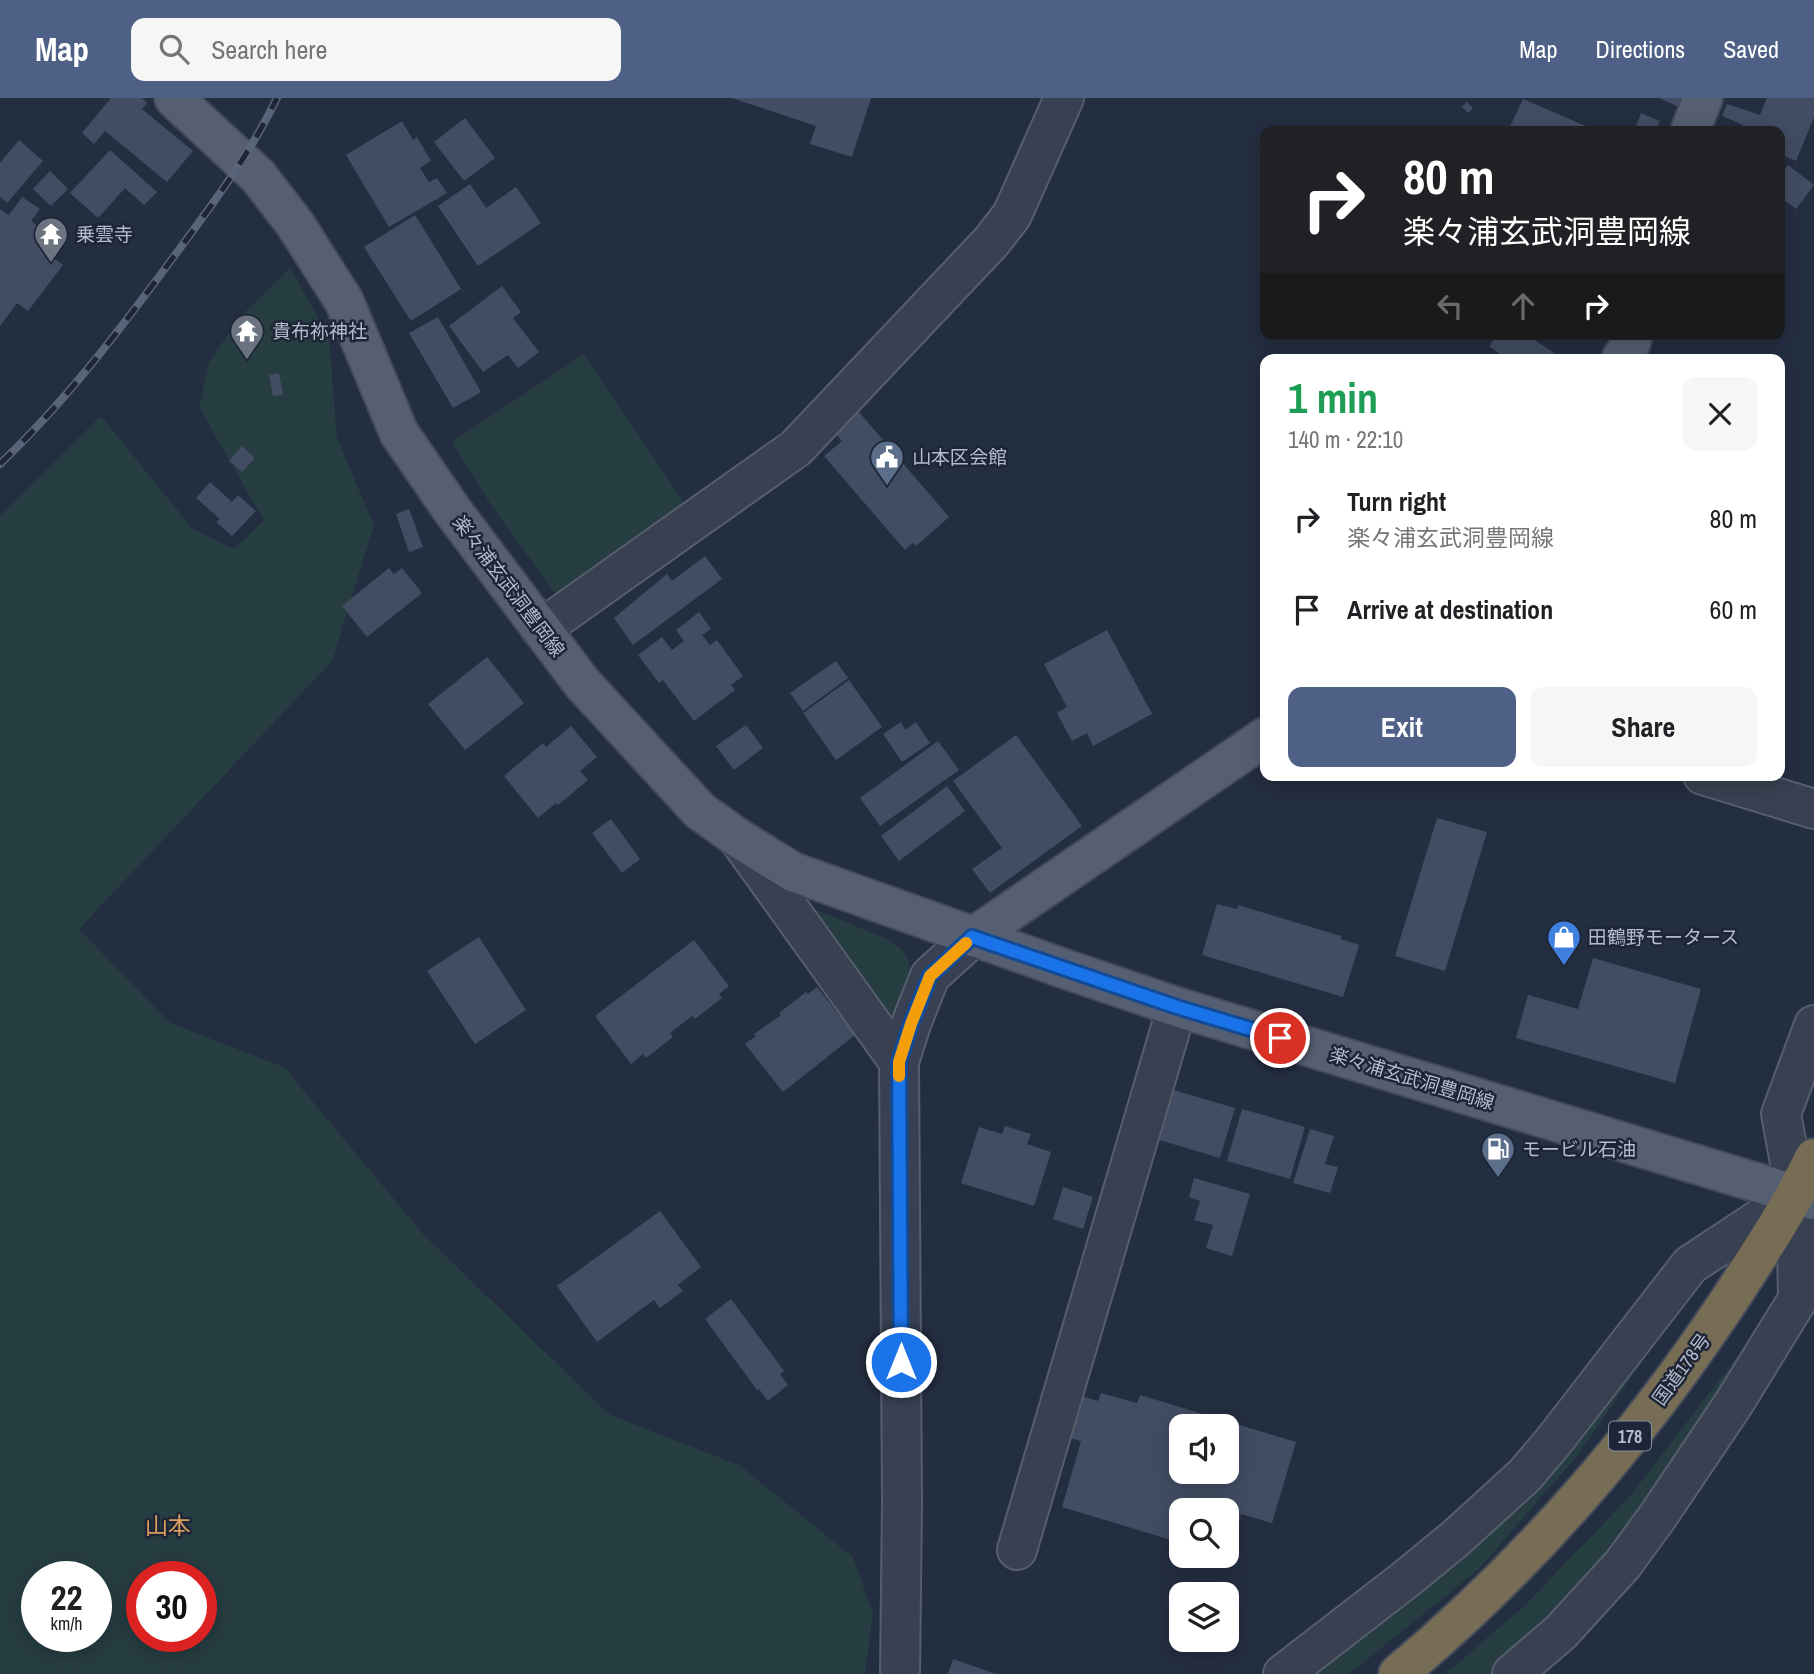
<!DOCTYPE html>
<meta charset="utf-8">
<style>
body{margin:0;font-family:"Archivo Narrow","Noto Sans JP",sans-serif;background:#f6f6f6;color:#202124;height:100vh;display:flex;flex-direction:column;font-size:26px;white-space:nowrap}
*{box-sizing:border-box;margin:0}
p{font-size:23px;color:#757577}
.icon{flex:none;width:38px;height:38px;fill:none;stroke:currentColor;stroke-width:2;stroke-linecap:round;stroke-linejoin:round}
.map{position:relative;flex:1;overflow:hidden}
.side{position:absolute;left:1260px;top:256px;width:525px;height:427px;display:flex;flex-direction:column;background:#fff;border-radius:14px;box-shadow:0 4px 18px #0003}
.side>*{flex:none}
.hud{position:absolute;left:1260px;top:28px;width:525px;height:214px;border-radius:14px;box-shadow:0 4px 18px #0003;background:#202124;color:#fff;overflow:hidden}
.fabs{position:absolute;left:1169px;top:1316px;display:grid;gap:14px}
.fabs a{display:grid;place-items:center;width:70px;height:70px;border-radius:14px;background:#fff;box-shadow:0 4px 18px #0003;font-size:35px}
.speed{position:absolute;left:21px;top:1463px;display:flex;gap:14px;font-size:35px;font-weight:700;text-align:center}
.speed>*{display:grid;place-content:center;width:91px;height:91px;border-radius:50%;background:#fff;box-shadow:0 4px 18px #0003;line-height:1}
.speed small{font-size:18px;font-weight:400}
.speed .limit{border:10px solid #d22;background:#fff;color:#111}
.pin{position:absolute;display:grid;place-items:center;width:60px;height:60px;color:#fff;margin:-30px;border:4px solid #fff;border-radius:50%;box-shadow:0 2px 7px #0007}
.me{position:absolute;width:77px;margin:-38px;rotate:0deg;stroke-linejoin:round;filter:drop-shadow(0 0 5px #0008)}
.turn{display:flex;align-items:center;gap:24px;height:147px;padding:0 28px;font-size:32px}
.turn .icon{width:91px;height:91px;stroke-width:2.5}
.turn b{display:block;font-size:49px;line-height:60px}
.lanes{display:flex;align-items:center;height:66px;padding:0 28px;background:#0003;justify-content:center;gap:35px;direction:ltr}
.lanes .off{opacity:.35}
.round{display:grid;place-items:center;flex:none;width:74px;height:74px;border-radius:14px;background:#f6f6f6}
.overview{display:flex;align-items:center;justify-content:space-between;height:119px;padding:0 28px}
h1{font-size:42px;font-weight:700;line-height:52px;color:#1e9e55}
.action{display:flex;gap:14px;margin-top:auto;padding:14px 28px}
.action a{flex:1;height:80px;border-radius:14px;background:#4e6086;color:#fff;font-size:28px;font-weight:700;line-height:80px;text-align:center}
.action a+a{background:#f6f6f6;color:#202124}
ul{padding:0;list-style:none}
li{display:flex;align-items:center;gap:21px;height:91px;padding:0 28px}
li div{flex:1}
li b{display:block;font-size:26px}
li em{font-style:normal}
header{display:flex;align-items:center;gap:42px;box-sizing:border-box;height:98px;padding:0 35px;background:#4e6086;color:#fff}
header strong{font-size:33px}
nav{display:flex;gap:38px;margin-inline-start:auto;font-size:24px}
.search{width:490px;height:63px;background:#f6f6f6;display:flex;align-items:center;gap:18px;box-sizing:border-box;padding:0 24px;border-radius:14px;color:#757577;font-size:26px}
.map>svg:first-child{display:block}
</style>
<header>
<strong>Map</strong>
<div class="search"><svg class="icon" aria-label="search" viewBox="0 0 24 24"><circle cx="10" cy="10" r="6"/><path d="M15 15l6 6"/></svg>Search here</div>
<nav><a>Map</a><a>Directions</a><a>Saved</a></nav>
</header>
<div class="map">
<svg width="1814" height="1576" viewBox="0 0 1814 1576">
<rect width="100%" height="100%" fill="#242e41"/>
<g fill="#263d42" fill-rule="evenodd">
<path d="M290,170L329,239L337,340L374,427L332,563L79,831L170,925L284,969L424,1137L610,1317L739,1367L853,1459L873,1516L865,1576H0V418L101,318L192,430L233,451L264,423L199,309L209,264L241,218ZM37,1479H96V1538H37ZM142,1479H201V1538H142Z"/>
<path d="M584,256L686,408L557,498L491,407L452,344Z"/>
<path d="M805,807L887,841C921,862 910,878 902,912L897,915H884Z"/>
<path d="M1690,1194L1577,1358L1478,1472L1349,1576H1313Z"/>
<path d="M1776,1208L1645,1411L1549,1526L1492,1576H1445L1523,1509L1630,1398Z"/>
</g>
<g fill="#424d63" fill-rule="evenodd">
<path d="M111,0H142L147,5L142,11L193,53L167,84L105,33L94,46L82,35Z"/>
<path d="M732,0H871L852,59L810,46L816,28Z"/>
<path d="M1659,0H1683L1679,9Z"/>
<path d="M1767,0H1814V19L1796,63L1780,56V33H1741L1743,27L1722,18L1727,6L1760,17Z"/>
<path d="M1523,1L1558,16L1597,33H1508Z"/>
<path d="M1467,4L1473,10L1468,15L1462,9Z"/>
<path d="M1641,15L1660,23L1658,27L1672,33H1634Z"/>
<path d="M465,20L495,60L464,83L434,44Z"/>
<path d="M402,23L413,42L417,39L431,63L420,70L429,84L437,80L447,95L389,129L346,57Z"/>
<path d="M19,42L43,63L7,105L0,99V65Z"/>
<path d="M110,52L157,94L144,107L125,90L98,120L70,95Z"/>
<path d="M1788,67L1814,87L1796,111L1780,99V78Z"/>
<path d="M50,73L68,91L51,108L33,91Z"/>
<path d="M470,86L486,110L516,89L541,125L478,168L438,108Z"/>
<path d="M22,99L40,111L31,123L57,143L47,155L63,167L28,213L17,205L0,228V111L9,117Z"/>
<path d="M415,117L461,191L411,223L364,149Z"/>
<path d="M502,188L521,214L513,220L539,254L518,270L508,257L483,274L449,228Z"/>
<path d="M438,219L481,294L453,310L409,235Z"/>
<path d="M1498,236H1526L1563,261H1497L1496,259L1499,255L1489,248Z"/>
<path d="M279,275L283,297L273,298L269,277Z"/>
<path d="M859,314L949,419L916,448L913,445L905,452L824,358L842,343L835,335Z"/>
<path d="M242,348L255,360L242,374L229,363Z"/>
<path d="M210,384L232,404L238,397L256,413L232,438L216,424L220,421L196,400Z"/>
<path d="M409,411L423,449L409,454L396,416Z"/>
<path d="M705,458L722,481L633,547L614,520L667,476L672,483Z"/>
<path d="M389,470L394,476L402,470L422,495L367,539L342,508Z"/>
<path d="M699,514L711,531L702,537L710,547L717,542L743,578L731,587L735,592L694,623L663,582L659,585L638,557L662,539L672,552L684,543L676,532Z"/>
<path d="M1107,532L1152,616L1093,648L1087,635L1072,643L1057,615L1067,609L1044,566Z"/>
<path d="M487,559L524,605L465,652L428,606Z"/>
<path d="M836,563L848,580L803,613L790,595Z"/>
<path d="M849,582L882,629L836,662L803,615Z"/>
<path d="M901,624L905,632L916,624L930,645L902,664L883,636Z"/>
<path d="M746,627L763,650L734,672L716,648Z"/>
<path d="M571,628L597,659L580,673L588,682L558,707L556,705L538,720L504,678L543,645L546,649Z"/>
<path d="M1016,637L1082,728L990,795L972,771L1002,750L953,683Z"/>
<path d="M938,643L959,672L880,728L860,700Z"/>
<path d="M947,688L965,713L899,763L881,738Z"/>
<path d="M1437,720L1487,734L1445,873L1395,858Z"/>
<path d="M611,721L640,761L622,775L592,735Z"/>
<path d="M1217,806L1237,811L1238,807L1341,838V841L1359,847L1343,899L1202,857Z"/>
<path d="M479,839L526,912L475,946L427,873Z"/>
<path d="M694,842L729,888L719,896L722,900L695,921L692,918L670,935L673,939L646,960L643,956L631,966L595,918Z"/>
<path d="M1593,860L1701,891L1675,985L1516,940L1528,897L1578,911Z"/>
<path d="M817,889L855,937L783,994L745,946L756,938L754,936L781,917L779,915L806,894L808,896Z"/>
<path d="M1170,991L1235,1010L1220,1060L1156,1041Z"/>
<path d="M1242,1011L1305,1029L1290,1081L1227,1063Z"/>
<path d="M1005,1028L1031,1036L1027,1046L1051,1054L1034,1108L961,1085L979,1029L1002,1036Z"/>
<path d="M1310,1031L1334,1038L1325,1066L1338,1069L1330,1095L1293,1085Z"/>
<path d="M1194,1080L1250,1096L1232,1158L1206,1150L1213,1127L1194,1122L1200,1103L1189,1099Z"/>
<path d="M1063,1089L1093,1099L1083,1131L1053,1121Z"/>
<path d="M660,1113L701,1169L678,1187L683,1193L660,1210L654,1202L597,1244L557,1188Z"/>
<path d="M731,1201L784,1273L780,1276L788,1287L768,1303L759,1291L757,1292L705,1221Z"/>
<path d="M1101,1295L1137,1305L1140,1297L1296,1344L1272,1425L1241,1416L1234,1441L1227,1439V1412H1181V1445L1062,1409L1081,1343L1070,1340L1082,1298L1098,1303ZM1181,1328H1227V1374H1181Z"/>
<path d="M953,1561L996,1576H948Z"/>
</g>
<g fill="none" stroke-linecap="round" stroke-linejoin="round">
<g stroke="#565e6e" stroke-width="42">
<g id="minor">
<path d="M541,531L796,350L991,144L1012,117L1064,0"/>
<path d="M1703,677L1814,711"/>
<path d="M738,740L899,964"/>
<path d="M1017,1452L1177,909"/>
<path d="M900,1576L902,1404L899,964L911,926L930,878L973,839"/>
<path d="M1283,1576L1406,1481L1456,1440L1525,1377L1553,1344L1690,1167L1796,1097L1781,1016L1814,927"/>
<path d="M1512,1576L1561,1534L1623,1466L1658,1418L1734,1305L1798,1201L1796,1097L1812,1088"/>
</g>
</g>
<g stroke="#41495a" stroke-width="42">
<g id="major">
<path d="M174,0L258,78L295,126L344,203L399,335L452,412L582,585L700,713L738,740L793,774L1065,871L1177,909L1814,1102"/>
<path d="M1690,33L1703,0"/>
<path d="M1621,261L1631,245L1633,236"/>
<path d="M973,839L1265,639"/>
</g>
</g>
<g stroke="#434b5b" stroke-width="42">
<path id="highway" d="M1398,1576C1529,1466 1635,1344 1730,1201C1760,1155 1790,1110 1814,1060"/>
</g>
<use href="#minor" stroke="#384051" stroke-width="38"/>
<use href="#major" stroke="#565f71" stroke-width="38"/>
<use href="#highway" stroke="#776c54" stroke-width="38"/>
<g stroke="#5a6478" stroke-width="8">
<path id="rail" d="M0,366C65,304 119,233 172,161C210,110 249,58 277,0"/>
</g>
<use href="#rail" stroke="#1d2536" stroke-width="5" stroke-dasharray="16" stroke-linecap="butt"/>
</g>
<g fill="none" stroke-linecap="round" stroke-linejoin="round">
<g stroke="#114b97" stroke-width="18">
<path id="route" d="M901,1264L899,964L911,926L930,878L972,839L1177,909L1280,940"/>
</g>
<use href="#route" stroke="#1a73e8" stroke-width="12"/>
<path stroke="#f59e0b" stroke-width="12" d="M899,978V964L911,926L930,878L966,845"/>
</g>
<defs>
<g id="temple-pin" transform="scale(1.75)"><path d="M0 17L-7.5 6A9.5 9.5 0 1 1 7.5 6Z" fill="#6b7280" stroke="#1d2536"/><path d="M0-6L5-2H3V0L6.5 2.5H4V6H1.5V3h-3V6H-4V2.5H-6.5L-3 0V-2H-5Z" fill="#fff"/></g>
<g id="civic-pin" transform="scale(1.75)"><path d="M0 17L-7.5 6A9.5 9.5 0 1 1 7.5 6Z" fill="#5c6f8a" stroke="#1d2536"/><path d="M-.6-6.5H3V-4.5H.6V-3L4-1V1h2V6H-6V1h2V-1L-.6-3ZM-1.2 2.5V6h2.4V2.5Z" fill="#fff"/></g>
<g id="shop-pin" transform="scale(1.75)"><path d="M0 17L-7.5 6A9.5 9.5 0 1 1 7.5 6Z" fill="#3f7fe0" stroke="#1d2536"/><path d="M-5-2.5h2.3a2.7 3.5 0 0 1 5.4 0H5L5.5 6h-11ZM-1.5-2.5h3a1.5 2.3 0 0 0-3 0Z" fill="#fff"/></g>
<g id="fuel-pin" transform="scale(1.75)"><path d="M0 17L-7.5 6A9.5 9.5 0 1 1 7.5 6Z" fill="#5c6f8a" stroke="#1d2536"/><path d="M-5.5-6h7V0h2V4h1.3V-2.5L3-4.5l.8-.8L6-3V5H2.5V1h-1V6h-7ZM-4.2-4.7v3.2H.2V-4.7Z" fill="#fff"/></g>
</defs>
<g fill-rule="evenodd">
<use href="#temple-pin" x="51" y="136"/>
<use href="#temple-pin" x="247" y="233"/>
<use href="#civic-pin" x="887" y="359"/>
<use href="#shop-pin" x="1564" y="839"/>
<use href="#fuel-pin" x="1498" y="1051"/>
</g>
<g text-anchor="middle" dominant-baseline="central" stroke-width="5" stroke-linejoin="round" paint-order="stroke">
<rect fill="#1d2536" stroke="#878e9e" stroke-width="2" x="1609" y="1323.5" width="42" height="29" rx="5"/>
<g font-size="18" font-weight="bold" fill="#b4bbcb">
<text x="1630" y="1338">178</text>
</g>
<g font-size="19" fill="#b4bbcb" stroke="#1d2536" text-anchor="start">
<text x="76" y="136">乗雲寺</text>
<text x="272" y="233">貴布祢神社</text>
<text x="912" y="359">山本区会館</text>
<text x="1588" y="839">田鶴野モータース</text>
<text x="1522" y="1051">モービル石油</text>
</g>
<g font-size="19" fill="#b4bbcb" stroke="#1d2536">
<text transform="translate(509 488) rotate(53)">楽々浦玄武洞豊岡線</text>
<text transform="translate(1412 980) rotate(17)">楽々浦玄武洞豊岡線</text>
<text transform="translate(1681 1271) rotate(-54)">国道178号</text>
</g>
<g font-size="23" fill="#dc9e5f" stroke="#1d2536">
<text x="168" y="1427">山本</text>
</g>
</g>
</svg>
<div class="fabs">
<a><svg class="icon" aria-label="sound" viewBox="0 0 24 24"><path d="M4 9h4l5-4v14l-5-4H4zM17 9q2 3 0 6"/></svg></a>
<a><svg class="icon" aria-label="search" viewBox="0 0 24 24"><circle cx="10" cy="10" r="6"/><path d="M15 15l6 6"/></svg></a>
<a><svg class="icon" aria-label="layers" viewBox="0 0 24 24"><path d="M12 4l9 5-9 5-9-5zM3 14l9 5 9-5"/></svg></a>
</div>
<div class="speed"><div>22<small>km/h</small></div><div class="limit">30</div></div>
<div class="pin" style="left:1280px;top:940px;background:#d93025"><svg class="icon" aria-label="arrive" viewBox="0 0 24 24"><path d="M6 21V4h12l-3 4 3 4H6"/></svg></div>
<svg class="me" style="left:901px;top:1264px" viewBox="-20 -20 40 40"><circle r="17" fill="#1a73e8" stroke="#fff" stroke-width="3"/><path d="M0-11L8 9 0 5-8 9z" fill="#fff"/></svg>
<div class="hud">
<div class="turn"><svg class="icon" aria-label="right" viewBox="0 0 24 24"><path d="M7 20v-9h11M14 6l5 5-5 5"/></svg><div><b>80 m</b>楽々浦玄武洞豊岡線</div></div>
<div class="lanes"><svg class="icon off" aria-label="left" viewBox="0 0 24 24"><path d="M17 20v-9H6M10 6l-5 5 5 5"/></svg><svg class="icon off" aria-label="ahead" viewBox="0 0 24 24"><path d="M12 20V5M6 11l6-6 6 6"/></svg><svg class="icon" aria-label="right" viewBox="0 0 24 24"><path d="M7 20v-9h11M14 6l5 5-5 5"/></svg></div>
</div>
<section class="side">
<div class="overview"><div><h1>1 min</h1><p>140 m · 22:10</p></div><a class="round"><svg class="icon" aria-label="close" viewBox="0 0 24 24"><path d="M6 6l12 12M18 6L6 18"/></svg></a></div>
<ul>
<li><svg class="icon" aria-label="right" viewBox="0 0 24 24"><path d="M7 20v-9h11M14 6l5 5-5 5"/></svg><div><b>Turn right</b><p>楽々浦玄武洞豊岡線</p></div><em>80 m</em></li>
<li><svg class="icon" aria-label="arrive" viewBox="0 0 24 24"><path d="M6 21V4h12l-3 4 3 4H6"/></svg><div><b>Arrive at destination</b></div><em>60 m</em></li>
</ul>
<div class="action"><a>Exit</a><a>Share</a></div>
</section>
</div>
